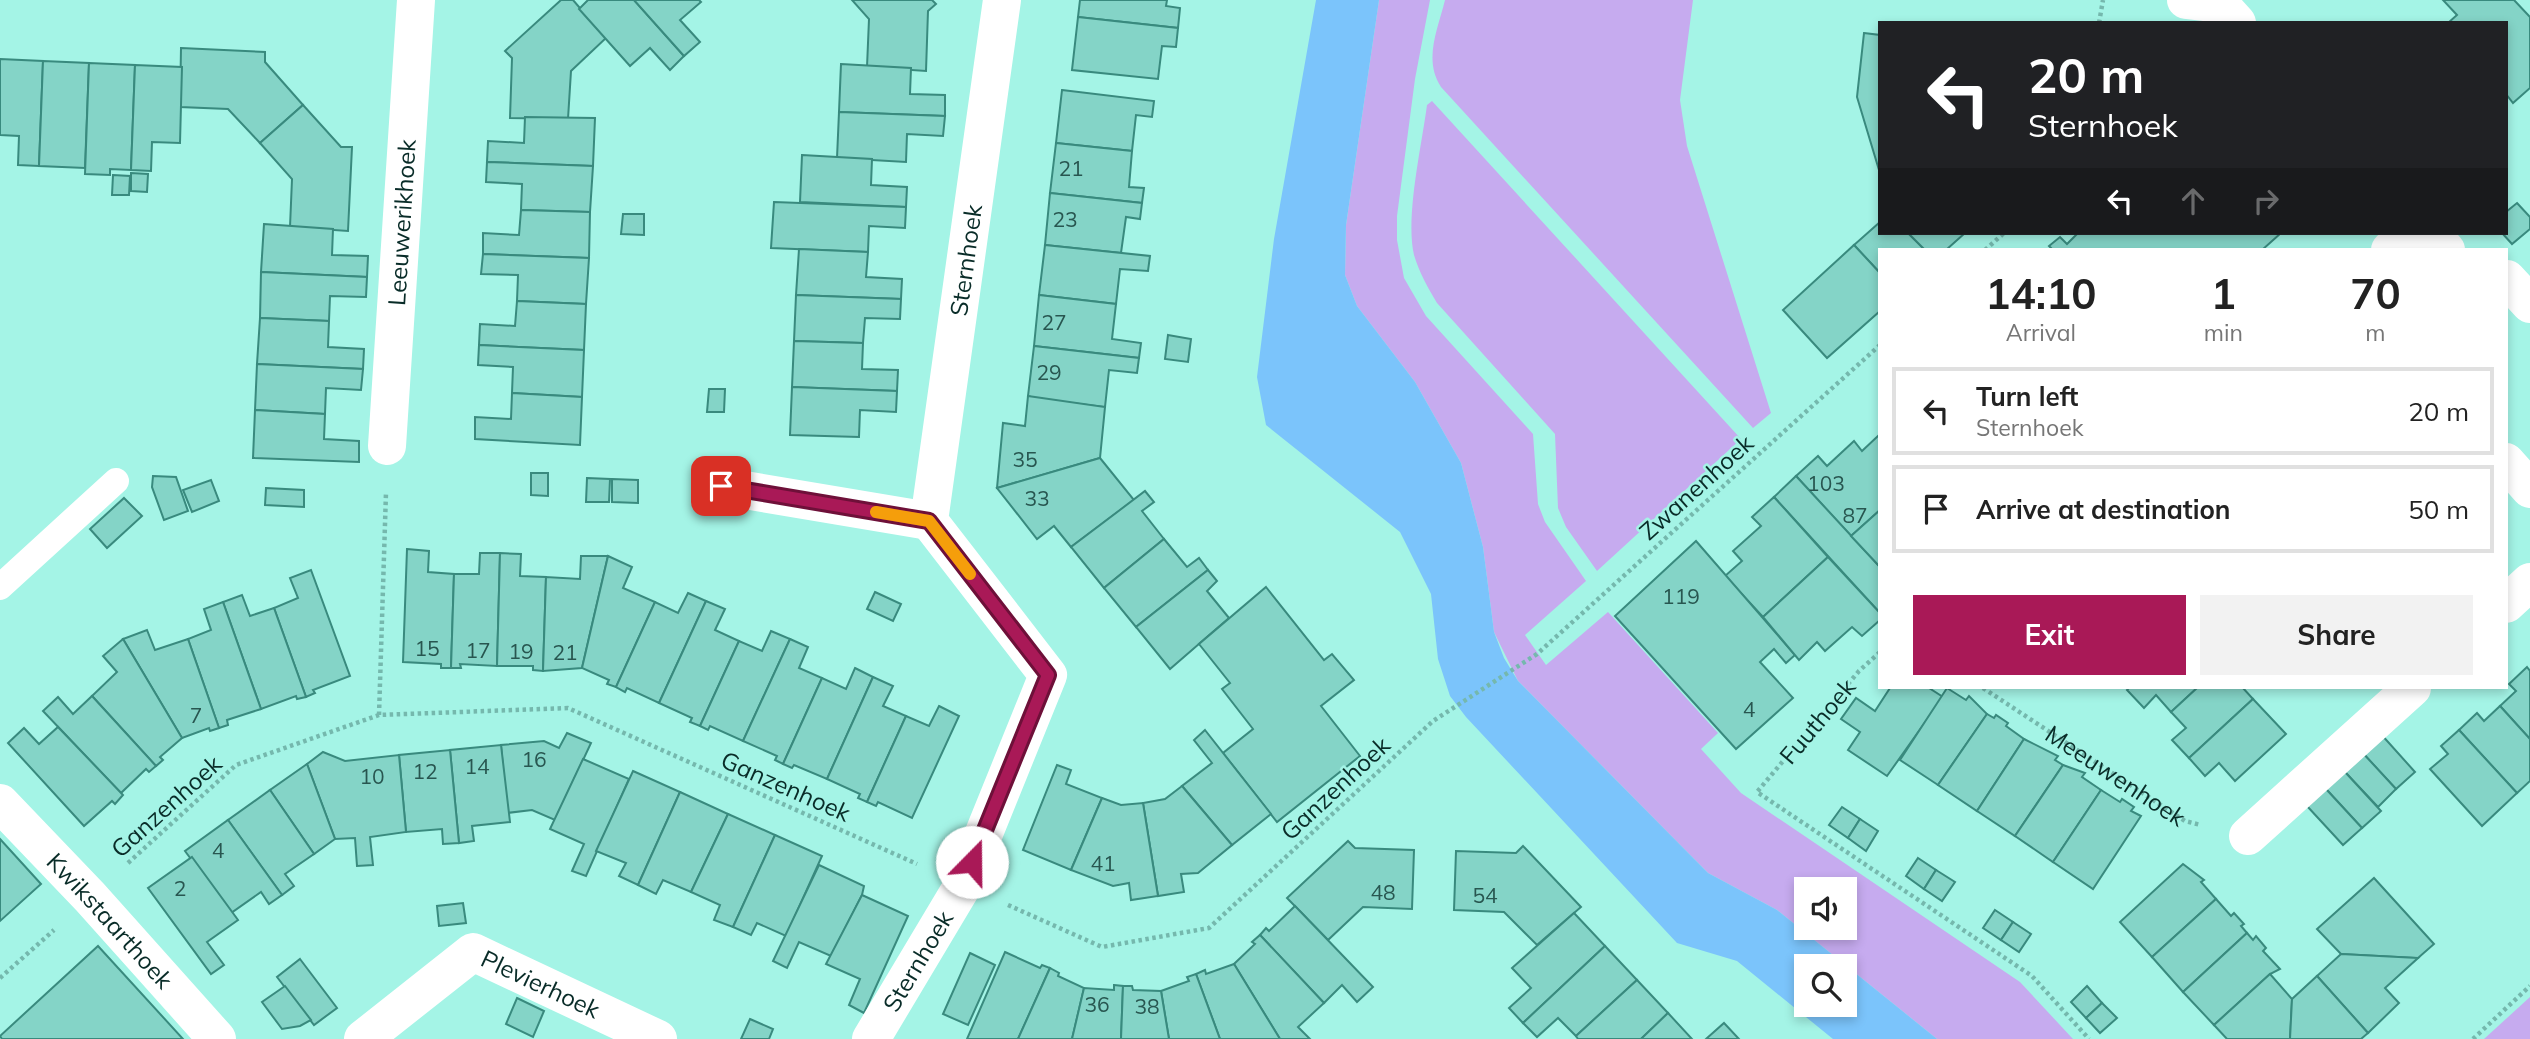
<!DOCTYPE html>
<style>
body{margin:0;font-family:Mulish,sans-serif;background:#f2f2f2;color:#222;height:100vh;display:flex;flex-direction:column;font-size:26px;white-space:nowrap}
*{box-sizing:border-box;margin:0}
p{font-size:23px;color:#767676}
.icon{flex:none;width:38px;height:38px;fill:none;stroke:currentColor;stroke-width:2;stroke-linecap:round;stroke-linejoin:round}
.map{position:relative;flex:1;overflow:hidden}
.sheet{position:absolute;left:1878px;top:248px;width:630px;height:441px;display:flex;flex-direction:column;background:#fff;border-radius:0px;box-shadow:0 4px 10px #0003}
.sheet>*{flex:none}
.guide{position:absolute;left:1878px;top:21px;width:630px;height:214px;border-radius:0px;box-shadow:0 4px 10px #0003;background:#202124;color:#fff;overflow:hidden}
.fabs{position:absolute;left:1794px;top:877px;display:grid;gap:14px}
.fabs a{display:grid;place-items:center;width:63px;height:63px;border-radius:0px;background:#fff;box-shadow:0 4px 10px #0003;font-size:35px}
.pin{position:absolute;display:grid;place-items:center;width:60px;height:60px;color:#fff;margin:-30px;border-radius:14px;box-shadow:0 4px 10px #0006}
.me{position:absolute;width:77px;margin:-38px;rotate:22deg;stroke-linejoin:round;filter:drop-shadow(0 0 5px #0008)}
.turn{display:flex;align-items:center;gap:24px;height:147px;padding:0 35px;font-size:32px}
.turn .icon{width:91px;height:91px;stroke-width:2.5}
.turn b{display:block;font-size:49px;line-height:60px}
.lanes{display:flex;align-items:center;height:66px;padding:0 35px;background:#0003;justify-content:center;gap:35px;direction:ltr}
.lanes .off{opacity:.35}
.eta{display:flex;justify-content:space-evenly;align-items:center;height:119px;text-align:center}
.eta b{font-size:42px;font-weight:700;line-height:49px}
.cta{display:flex;gap:14px;margin-top:auto;padding:14px 35px}
.cta a{flex:1;height:80px;border-radius:0px;background:#a91957;color:#fff;font-size:28px;font-weight:700;line-height:80px;text-align:center}
.cta a+a{background:#f2f2f2;color:#222}
ul{padding:0;list-style:none}
li{display:flex;align-items:center;gap:21px;height:88px;margin:0 14px 10px;padding:0 21px;border:4px solid #e0e0e0;border-radius:0px}
li div{flex:1}
li b{display:block;font-size:26px}
li em{font-style:normal}
.map>svg:first-child{display:block}
</style>
<div class="map">
<svg width="2530" height="1039" viewBox="0 0 2530 1039">
<rect width="100%" height="100%" fill="#a4f4e6"/>
<g fill="#c6abef" fill-rule="evenodd">
<path d="M1379,0H1430L1415,79L1397,216V240L1404,278L1426,316L1533,434L1538,504L1545,522L1586,581L1525,635L1546,665L1608,612L1718,733L1701,749L1741,793L2020,982L2073,1039H1937L1777,910L1708,873L1518,681L1494,632L1483,547L1461,463L1415,382L1357,306L1345,275L1346,225ZM1806,889H1844V928H1806Z"/>
<path d="M1445,0H1693L1680,100L1687,146L1771,413L1753,428L1441,87C1423,60 1438,29 1445,0Z"/>
<path d="M1432,101L1741,439L1597,571L1566,527L1558,508L1555,434L1437,303C1428,288 1419,272 1414,255C1405,217 1422,144 1427,105Z"/>
<path d="M2530,997V1039H2484Z"/>
</g>
<path fill="#7bc4fb" fill-rule="evenodd" d="M1316,0H1379L1346,225L1345,275L1357,306L1415,382L1461,463L1483,547L1494,632L1504,658L1518,681L1708,873L1777,910L1937,1039H1833L1737,961L1677,943L1466,717L1450,696L1438,659L1431,594L1400,532L1266,425L1257,377L1274,239ZM1806,966H1844V1004H1806Z"/>
<g fill="#84d4c7" stroke="#398a7e" stroke-width="2">
<path d="M561,0H573L606,38L571,71L568,119L510,118L512,58L505,51Z"/>
<path d="M588,0H634L684,56L670,70L650,48L630,66L579,9Z"/>
<path d="M634,0H699L701,2L680,20L700,42L684,56Z"/>
<path d="M852,0H932L936,4L928,11L926,71L867,67L869,19Z"/>
<path d="M1080,0H1167L1166,6L1180,8L1178,28L1078,17Z"/>
<path d="M2443,0H2514L2530,17V88L2513,103L2506,94V23H2448L2457,15Z"/>
<path d="M1078,17L1178,28L1176,47L1162,46L1158,79L1072,70Z"/>
<path d="M1864,33L1880,35L1879,170L1857,97Z"/>
<path d="M181,48L265,52V62L303,105L260,143L228,109L180,107Z"/>
<path d="M0,59L43,61L39,166L18,165L19,136L0,135Z"/>
<path d="M43,61L89,63L85,168L39,166Z"/>
<path d="M89,63L135,65L131,170L110,169V175L85,174Z"/>
<path d="M841,64L911,68L910,94L945,95V116L839,112Z"/>
<path d="M135,65L182,67L180,143L152,142L151,171L131,170Z"/>
<path d="M1062,90L1154,101L1152,117L1136,115L1132,151L1056,143Z"/>
<path d="M303,105L341,147H352L348,231L290,227L292,179L260,143Z"/>
<path d="M839,112L945,116L943,136L907,134L906,162L837,158Z"/>
<path d="M525,117L595,118L593,166L487,162L488,141L524,143Z"/>
<path d="M1056,143L1132,151L1129,187L1144,188L1142,203L1050,193Z"/>
<path d="M802,155L872,159L871,185L907,187L906,207L800,202Z"/>
<path d="M487,162L593,166L590,212L521,210L522,184L486,182Z"/>
<path d="M131,173L148,174L147,192L131,191Z"/>
<path d="M113,175L130,176L129,195H112Z"/>
<path d="M1050,193L1142,203L1140,219L1126,217L1121,253L1045,245Z"/>
<path d="M774,202L906,207L905,228L869,226L868,252L771,248Z"/>
<path d="M2517,203L2530,217V229L2512,244L2502,233H2506V212Z"/>
<path d="M521,210L590,212L589,258L483,254V233L519,235Z"/>
<path d="M623,214H644V235L621,234Z"/>
<path d="M1880,222V233H1908L1925,250H1880V273L1854,245Z"/>
<path d="M264,224L333,229L332,255L368,256L367,277L261,272Z"/>
<path d="M1908,233H1965L1946,250H1925Z"/>
<path d="M2078,233H2281L2262,250H2053L2049,246L2060,237L2067,244Z"/>
<path d="M1045,245L1150,256L1148,271L1120,269L1116,304L1039,295Z"/>
<path d="M1854,245L1880,273V311L1827,358L1783,310Z"/>
<path d="M799,249L868,252L866,277L902,279L901,299L796,295Z"/>
<path d="M483,254L589,258L586,304L517,301L518,275L481,274Z"/>
<path d="M261,272L367,277L366,297L330,296L329,321L260,318Z"/>
<path d="M796,295L901,299L900,319L865,318L863,343L794,341Z"/>
<path d="M1039,295L1116,304L1112,339L1141,343L1139,358L1034,346Z"/>
<path d="M517,301L586,304L584,350L479,345L480,324L515,326Z"/>
<path d="M260,318L329,321L328,347L364,349L363,369L257,364Z"/>
<path d="M1168,335L1191,339L1188,362L1165,359Z"/>
<path d="M794,341L863,343L862,369L898,370L897,391L792,387Z"/>
<path d="M479,345L584,350L582,397L512,393L513,367L478,365Z"/>
<path d="M1034,346L1139,358L1137,373L1109,370L1105,407L1037,399L1028,396Z"/>
<path d="M257,364L363,369L361,390L326,388L325,414L255,410Z"/>
<path d="M792,387L897,391L896,412L860,410L859,437L790,435Z"/>
<path d="M709,389H725L724,412H707Z"/>
<path d="M512,393L582,397L580,445L475,439V417L511,419Z"/>
<path d="M1028,396L1105,407L1100,458L997,488L1003,423L1025,426Z"/>
<path d="M255,410L325,414L324,439L359,441V462L253,458Z"/>
<path d="M1879,435L1880,510L1851,536L1796,476L1818,456L1827,466L1854,441L1862,451Z"/>
<path d="M1100,458L1134,500L1071,547L1054,526L1037,539L997,488Z"/>
<path d="M531,473H548V496L531,495Z"/>
<path d="M153,476L176,477L188,511L164,520L152,487Z"/>
<path d="M1796,476L1880,567L1879,612L1774,497Z"/>
<path d="M587,478L610,479L609,502H586Z"/>
<path d="M612,479L638,480V503L612,502Z"/>
<path d="M211,480L219,501L192,512L183,490Z"/>
<path d="M266,488L304,490V507L265,505Z"/>
<path d="M1145,491L1154,502L1142,511L1164,539L1104,588L1071,547Z"/>
<path d="M1774,497L1828,557L1763,617L1725,576L1742,561L1733,551L1761,526L1752,517Z"/>
<path d="M124,498L142,516L107,548L90,529Z"/>
<path d="M1880,510V567L1851,536Z"/>
<path d="M1164,539L1187,567L1199,558L1208,570L1136,627L1104,588Z"/>
<path d="M1696,541L1795,655L1786,663L1774,649L1760,662L1793,698L1736,749L1615,616Z"/>
<path d="M407,549L429,551L428,572L454,574L451,668H441V664L403,662Z"/>
<path d="M480,553H500L497,666L460,664L461,668H451L454,574H479Z"/>
<path d="M500,553L521,554L520,576L546,577L543,671L533,670V666H497Z"/>
<path d="M581,556H608L582,668L543,671L546,577L580,579Z"/>
<path d="M608,556L632,567L623,588L655,602L616,687L607,684L609,680L582,668Z"/>
<path d="M1828,557L1880,613V620L1862,636L1852,627L1825,651L1817,642L1799,660L1763,617Z"/>
<path d="M311,570L350,676L313,690L315,693L306,697L274,608L298,598L290,578Z"/>
<path d="M1208,570L1217,581L1207,591L1229,618L1170,669L1136,627Z"/>
<path d="M1266,587L1324,660L1332,654L1354,680L1321,706L1360,756L1277,822L1223,753L1253,729L1222,689L1230,683L1199,644Z"/>
<path d="M875,592L901,604L893,621L867,609Z"/>
<path d="M688,593L706,601L659,703L627,688L625,692L616,687L655,602L678,613Z"/>
<path d="M242,595L250,616L274,608L306,697L297,699L296,696L261,709L223,602Z"/>
<path d="M706,601L725,609L715,630L739,641L700,726L690,722L692,718L659,703Z"/>
<path d="M223,602L261,709L227,720L228,725L219,728L188,639L211,630L204,609Z"/>
<path d="M147,630L155,650L188,639L219,728L210,731L209,728L182,738L123,639Z"/>
<path d="M771,631L790,639L743,741L710,726L708,730L700,726L739,641L762,651Z"/>
<path d="M123,639L182,738L160,757L163,760L156,766L92,696L117,672L103,656Z"/>
<path d="M790,639L808,647L799,668L822,678L783,764L775,760L777,756L743,741Z"/>
<path d="M2527,667L2530,671V739L2500,706L2516,691L2509,684Z"/>
<path d="M855,668L873,677L827,779L794,765L792,768L783,764L822,678L846,689Z"/>
<path d="M873,677L893,686L883,706L906,716L867,802L858,798L860,794L827,779Z"/>
<path d="M1890,688H1929L1943,697L1887,776L1848,750L1860,732L1841,719L1856,698L1875,711Z"/>
<path d="M1947,688L1966,700L1969,696L1987,714L1938,785L1900,760Z"/>
<path d="M2129,688H2197L2171,712L2156,695L2144,708L2127,690Z"/>
<path d="M2197,688H2243L2253,699L2189,758L2172,740L2186,728L2171,712Z"/>
<path d="M92,696L156,766L149,772L146,769L121,793L43,711L58,697L73,714Z"/>
<path d="M2253,699L2286,734L2235,781L2219,763L2205,776L2189,758Z"/>
<path d="M939,706L959,716L912,818L878,802L876,806L867,802L906,716L929,726Z"/>
<path d="M2500,706L2530,739V781L2517,793L2459,730L2477,713L2484,721Z"/>
<path d="M1987,714L1994,718L1996,715L2008,723L2006,726L2024,739L1977,811L1938,785Z"/>
<path d="M58,727L123,795L115,804L112,801L84,826L8,743L24,728L39,744Z"/>
<path d="M1205,730L1271,814L1232,845L1182,786L1212,763L1194,740Z"/>
<path d="M2459,730L2517,793L2482,826L2430,769L2448,754L2441,746Z"/>
<path d="M567,733L591,743L555,820L532,810L507,813L501,745L544,741L559,748Z"/>
<path d="M2380,733L2415,772L2396,789L2360,750Z"/>
<path d="M2024,739L2058,756L2055,760L2063,765L2015,836L1977,811Z"/>
<path d="M501,745L510,822L472,826L474,841L459,843L450,750Z"/>
<path d="M450,750L459,843L443,844L442,829L406,832L399,755Z"/>
<path d="M2360,750L2396,789L2378,807L2345,772Z"/>
<path d="M323,752L345,761L399,755L406,832L370,837L373,865L357,866L355,838L335,839L307,764Z"/>
<path d="M583,759L629,779L586,876L572,871L584,844L550,829Z"/>
<path d="M307,764L335,839L314,854L270,790Z"/>
<path d="M1057,765L1071,770L1066,784L1102,798L1071,870L1023,850Z"/>
<path d="M2063,765L2085,773L2082,777L2101,790L2053,862L2015,836Z"/>
<path d="M633,771L680,792L638,885L619,876L626,863L596,851Z"/>
<path d="M2345,772L2381,811L2362,828L2326,789Z"/>
<path d="M1182,786L1232,845L1198,873L1181,874L1184,892L1158,896L1143,803L1165,799Z"/>
<path d="M2326,789L2362,828L2343,845L2307,806Z"/>
<path d="M270,790L314,854L285,874L294,886L282,895L228,820Z"/>
<path d="M2101,790L2120,802L2122,799L2134,807L2131,811L2141,816L2093,889L2053,862Z"/>
<path d="M680,792L728,814L691,892L663,880L656,894L638,885Z"/>
<path d="M1102,798L1121,805L1143,803L1158,896L1131,900L1129,883L1113,886L1071,870Z"/>
<path d="M1842,807L1860,819L1848,838L1829,825Z"/>
<path d="M728,814L775,835L733,927L714,920L720,905L691,892Z"/>
<path d="M1860,819L1878,831L1866,851L1848,838Z"/>
<path d="M228,820L282,895L269,904L261,892L231,913L185,851Z"/>
<path d="M775,835L822,856L786,936L757,923L751,935L733,927Z"/>
<path d="M0,839L41,884L0,921Z"/>
<path d="M1348,841L1355,848L1414,850L1412,909L1363,907L1328,940L1287,898Z"/>
<path d="M1523,846L1581,907L1537,945L1504,912L1454,910L1456,851L1516,853Z"/>
<path d="M192,857L238,920L207,942L224,965L211,974L148,888Z"/>
<path d="M1918,858L1936,870L1924,889L1906,876Z"/>
<path d="M2183,864L2204,880L2201,882L2216,899L2152,957L2120,922Z"/>
<path d="M819,865L864,886L862,895L831,956L799,942L787,968L773,961Z"/>
<path d="M1936,870L1955,882L1942,901L1924,889Z"/>
<path d="M2374,878L2434,944L2418,958L2341,954L2317,929Z"/>
<path d="M862,895L908,916L864,1013L849,1005L860,979L826,964Z"/>
<path d="M2216,899L2231,916L2234,913L2244,924L2241,926L2247,933L2183,992L2152,957Z"/>
<path d="M463,903L466,923L439,926L437,906Z"/>
<path d="M1295,906L1373,987L1357,1002L1342,985L1324,1003L1260,935L1266,928L1269,931Z"/>
<path d="M1995,910L2013,922L2001,940L1983,928Z"/>
<path d="M1574,913L1605,946L1523,1023L1509,1008L1531,988L1512,968Z"/>
<path d="M2013,922L2031,934L2019,952L2001,940Z"/>
<path d="M2247,933L2253,940L2256,936L2266,948L2263,951L2280,969L2270,974L2214,1025L2183,992Z"/>
<path d="M1260,935L1324,1003L1298,1027L1310,1039H1280L1234,964L1255,944L1252,942Z"/>
<path d="M98,946L183,1039H2L0,1036Z"/>
<path d="M1605,946L1637,980L1576,1036L1558,1018L1537,1037L1523,1023Z"/>
<path d="M1005,952L1040,968L1042,965L1050,968L1018,1039H967Z"/>
<path d="M970,953L995,965L968,1025L943,1014Z"/>
<path d="M2341,954L2418,958L2385,988L2399,1003L2368,1033L2317,976Z"/>
<path d="M300,959L337,1008L314,1025L277,977Z"/>
<path d="M1234,964L1280,1039H1220L1196,974L1205,970L1206,974Z"/>
<path d="M1050,968L1059,973L1058,976L1084,988L1072,1039H1018Z"/>
<path d="M1196,974L1220,1039H1169L1161,991L1189,981L1187,977Z"/>
<path d="M2270,974L2292,999L2290,1039H2227L2214,1025Z"/>
<path d="M2317,976L2368,1033L2361,1039H2290L2292,999Z"/>
<path d="M1637,980L1668,1013L1641,1039H1578L1576,1036Z"/>
<path d="M1114,985L1123,986L1121,1039H1072L1084,988L1114,990Z"/>
<path d="M285,986L311,1020L300,1026L282,1029L262,1002Z"/>
<path d="M1123,986H1132L1133,990L1161,991L1169,1039H1121Z"/>
<path d="M2087,986L2102,1003L2086,1018L2071,1002Z"/>
<path d="M517,998L544,1011L533,1037L506,1024Z"/>
<path d="M2102,1003L2117,1018L2100,1033L2086,1018Z"/>
<path d="M1668,1013L1692,1039H1641Z"/>
<path d="M750,1019L773,1029L769,1039H741Z"/>
<path d="M1724,1023L1739,1039H1706Z"/>
</g>
<g fill="none" stroke-linecap="round" stroke-linejoin="round">
<g stroke="#75b8ad" stroke-width="4.5" stroke-dasharray="3.5 3.5" stroke-linecap="butt">
<path d="M2099,23L2103,0"/>
<path d="M1985,250L2004,233"/>
<path d="M1880,652L1859,671L1757,792L2032,976L2089,1039"/>
<path id="s1" d="M1983,688L2185,821L2201,825"/>
<path d="M379,715L386,492"/>
<path d="M128,863L236,765L379,715L568,708L917,864"/>
<path d="M1008,905L1102,947L1209,928L1433,721L1537,654L1880,345"/>
<path d="M0,978L54,930"/>
<path d="M2473,1039L2530,986"/>
</g>
<path stroke="#fff" stroke-width="26" d="M0,587L116,481"/>
<g stroke="#fff" stroke-width="38">
<path d="M2186,0L2220,4L2237,23"/>
<path d="M2431,233L2446,250"/>
<path d="M2390,250L2408,233"/>
<path d="M2507,279L2530,304"/>
<path id="s2" d="M387,446L416,0"/>
<path d="M2506,462L2530,489"/>
<path d="M721,486L929,521"/>
<path d="M2506,604L2530,582"/>
<path id="s3" d="M0,803L90,897L217,1039"/>
<path d="M2248,836L2412,688"/>
<path id="s4" d="M363,1039L473,952L658,1039"/>
<path id="s5" d="M871,1039L963,885L1048,675L929,521L1002,0"/>
</g>
</g>
<g fill="none" stroke-linecap="round" stroke-linejoin="round">
<g stroke="#6e1039" stroke-width="18">
<path id="route" d="M721,486L929,521L1048,675L972,862"/>
</g>
<use href="#route" stroke="#a91957" stroke-width="12"/>
<path stroke="#f59e0b" stroke-width="12" d="M876,512L929,521L970,574"/>
</g>
<g text-anchor="middle" dominant-baseline="central" stroke-width="5" stroke-linejoin="round" paint-order="stroke">
<g font-size="21" fill="#285650">
<text x="1071" y="168">21</text>
<text x="1065" y="219">23</text>
<text x="1054" y="322">27</text>
<text x="1049" y="372">29</text>
<text x="1025" y="459">35</text>
<text x="1826" y="483">103</text>
<text x="1037" y="498">33</text>
<text x="1855" y="515">87</text>
<text x="1681" y="596">119</text>
<text x="427" y="648">15</text>
<text x="478" y="650">17</text>
<text x="521" y="651">19</text>
<text x="565" y="652">21</text>
<text x="1749" y="709">4</text>
<text x="196" y="715">7</text>
<text x="534" y="759">16</text>
<text x="477" y="766">14</text>
<text x="425" y="771">12</text>
<text x="372" y="776">10</text>
<text x="218" y="850">4</text>
<text x="1103" y="863">41</text>
<text x="180" y="888">2</text>
<text x="1383" y="892">48</text>
<text x="1485" y="895">54</text>
<text x="1097" y="1004">36</text>
<text x="1147" y="1006">38</text>
</g>
<g font-size="24" fill="#092c28" stroke="#a4f4e6">
<text stroke="none"><textPath href="#s2" startOffset="224">Leeuwerikhoek</textPath></text>
<text stroke="none"><textPath href="#s5" startOffset="864">Sternhoek</textPath></text>
<text transform="translate(1696 487) rotate(-42)">Zwanenhoek</text>
<text transform="translate(1817 721) rotate(-50)">Fuuthoek</text>
<text stroke="none"><textPath href="#s1" startOffset="159">Meeuwenhoek</textPath></text>
<text transform="translate(786 786) rotate(24)">Ganzenhoek</text>
<text transform="translate(1335 788) rotate(-43)">Ganzenhoek</text>
<text transform="translate(166 806) rotate(-42)">Ganzenhoek</text>
<text stroke="none"><textPath href="#s3" startOffset="161">Kwikstaarthoek</textPath></text>
<text stroke="none"><textPath href="#s5" startOffset="91">Sternhoek</textPath></text>
<text stroke="none"><textPath href="#s4" startOffset="215">Plevierhoek</textPath></text>
</g>
</g>
</svg>
<div class="fabs">
<a><svg class="icon" aria-label="sound" viewBox="0 0 24 24"><path d="M4 9h4l5-4v14l-5-4H4zM17 9q2 3 0 6"/></svg></a>
<a><svg class="icon" aria-label="search" viewBox="0 0 24 24"><circle cx="10" cy="10" r="6"/><path d="M15 15l6 6"/></svg></a>
</div>
<div class="pin" style="left:721px;top:486px;background:#d93025"><svg class="icon" aria-label="arrive" viewBox="0 0 24 24"><path d="M6 21V4h12l-3 4 3 4H6"/></svg></div>
<svg class="me" style="left:972px;top:862px" viewBox="-20 -20 40 40"><circle r="19" fill="#fff"/><path d="M0-13L10 11 0 6-10 11z" fill="#a91957"/></svg>
<div class="guide">
<div class="turn"><svg class="icon" aria-label="left" viewBox="0 0 24 24"><path d="M17 20v-9H6M10 6l-5 5 5 5"/></svg><div><b>20 m</b>Sternhoek</div></div>
<div class="lanes"><svg class="icon" aria-label="left" viewBox="0 0 24 24"><path d="M17 20v-9H6M10 6l-5 5 5 5"/></svg><svg class="icon off" aria-label="ahead" viewBox="0 0 24 24"><path d="M12 20V5M6 11l6-6 6 6"/></svg><svg class="icon off" aria-label="right" viewBox="0 0 24 24"><path d="M7 20v-9h11M14 6l5 5-5 5"/></svg></div>
</div>
<section class="sheet">
<div class="eta">
<div><b>14:10</b><p>Arrival</p></div>
<div><b>1</b><p>min</p></div>
<div><b>70</b><p>m</p></div>
</div>
<ul>
<li><svg class="icon" aria-label="left" viewBox="0 0 24 24"><path d="M17 20v-9H6M10 6l-5 5 5 5"/></svg><div><b>Turn left</b><p>Sternhoek</p></div><em>20 m</em></li>
<li><svg class="icon" aria-label="arrive" viewBox="0 0 24 24"><path d="M6 21V4h12l-3 4 3 4H6"/></svg><div><b>Arrive at destination</b></div><em>50 m</em></li>
</ul>
<div class="cta"><a>Exit</a><a>Share</a></div>
</section>
</div>
